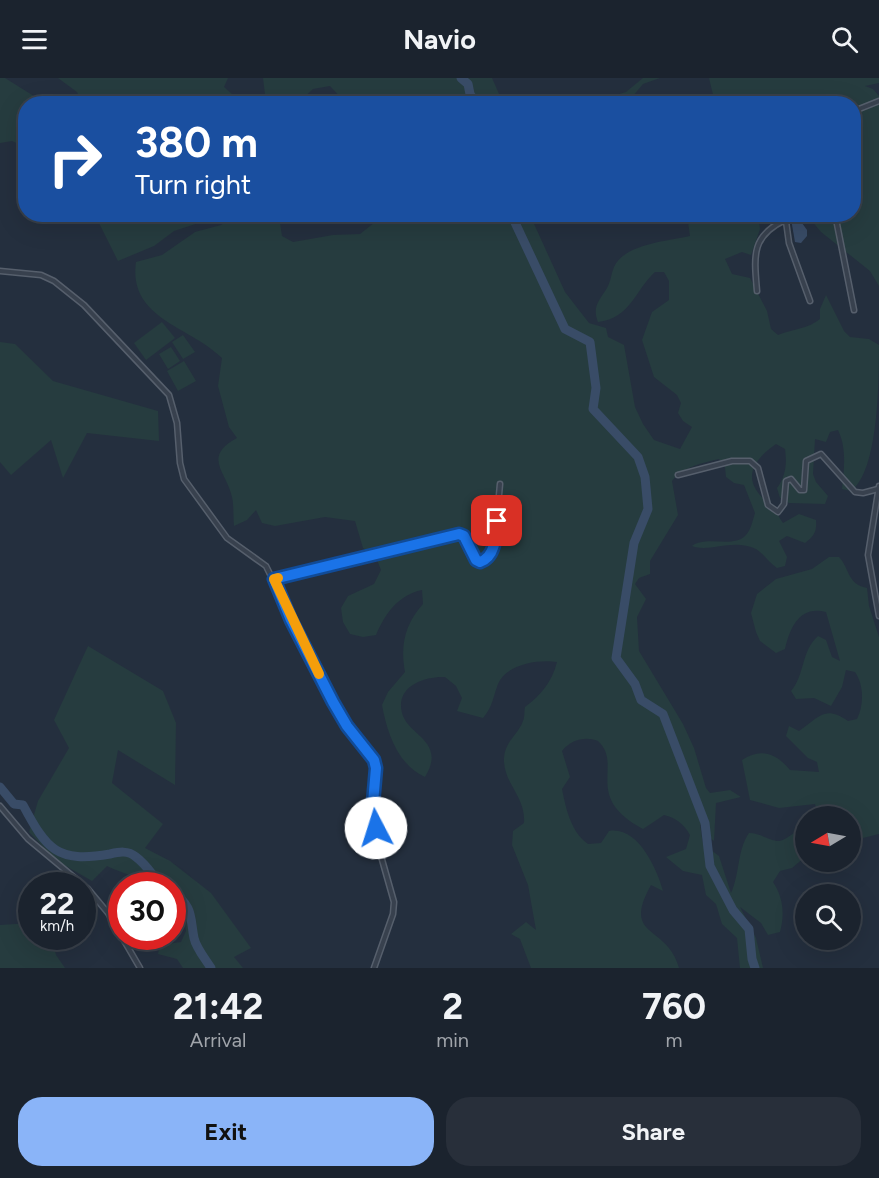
<!DOCTYPE html>
<style>
body{margin:0;font-family:Figtree,sans-serif;background:#282f3a;color:#f1f3f6;height:100vh;display:flex;flex-direction:column;font-size:22px;white-space:nowrap}
*{box-sizing:border-box;margin:0}
p{font-size:20px;color:#a0a4aa}
.icon{flex:none;width:33px;height:33px;fill:none;stroke:currentColor;stroke-width:2;stroke-linecap:round;stroke-linejoin:round}
.map{position:relative;height:890px;overflow:hidden}
.side{display:flex;flex-direction:column;background:#1b232e;flex:1}
.side>*{flex:none}
.hud{position:absolute;left:18px;top:18px;width:843px;height:126px;border-radius:24px;box-shadow:0 6px 24px #0002,0 0 0 2px #39404a;background:#1a4fa0;color:#fff;overflow:hidden}
.needle{width:39px;rotate:260deg}
.tools{position:absolute;left:795px;top:728px;display:grid;gap:12px}
.tools a{display:grid;place-items:center;width:66px;height:66px;border-radius:50%;background:#1b232e;box-shadow:0 6px 24px #0002,0 0 0 2px #39404a;font-size:30px}
.speed{position:absolute;left:18px;top:794px;display:flex;gap:12px;font-size:30px;font-weight:700;text-align:center}
.speed>*{display:grid;place-content:center;width:78px;height:78px;border-radius:50%;background:#1b232e;box-shadow:0 6px 24px #0002,0 0 0 2px #39404a;line-height:1}
.speed small{font-size:15px;font-weight:400}
.speed .limit{border:9px solid #d22;background:#fff;color:#111}
.pin{position:absolute;display:grid;place-items:center;width:51px;height:51px;color:#fff;margin:-26px;border-radius:12px;box-shadow:0 3px 9px #0006}
.me{position:absolute;width:66px;margin:-33px;rotate:355deg;stroke-linejoin:round;filter:drop-shadow(0 0 4px #0008)}
.turn{display:flex;align-items:center;gap:21px;height:126px;padding:0 18px;font-size:27px}
.turn .icon{width:78px;height:78px;stroke-width:2.5}
.turn b{display:block;font-size:42px;line-height:51px}
.eta{display:flex;justify-content:space-evenly;align-items:center;height:102px;text-align:center}
.eta b{font-size:36px;font-weight:700;line-height:42px}
.action{display:flex;gap:12px;margin-top:auto;padding:12px 18px}
.action a{flex:1;height:69px;border-radius:24px;background:#8ab4f8;color:#111;font-size:24px;font-weight:700;line-height:69px;text-align:center}
.action a+a{background:#282f3a;color:#f1f3f6}
header{display:flex;justify-content:space-between;align-items:center;height:78px;padding:0 18px;background:#1b232e;font-size:27px;font-weight:700}
.map>svg:first-child{display:block}
</style>
<header><svg class="icon" aria-label="menu" viewBox="0 0 24 24"><path d="M4 6h16M4 12h16M4 18h16"/></svg>Navio<svg class="icon" aria-label="search" viewBox="0 0 24 24"><circle cx="10" cy="10" r="6"/><path d="M15 15l6 6"/></svg></header>
<div class="map">
<svg width="879" height="890" viewBox="0 0 879 890">
<rect width="100%" height="100%" fill="#242f3e"/>
<g fill="#263c3f">
<path d="M0,0H5L45,25L26,26L25,69L12,63L0,65Z"/>
<path d="M58,0H228L224,9L242,25H82L77,14Z"/>
<path d="M263,0H492L503,25H346L330,8L313,11L298,25H266Z"/>
<path d="M643,0H660L643,6L627,25H590L626,14Z"/>
<path d="M709,0H879V5L865,8L873,11L879,18V208L870,193L821,154L807,137L854,136V26L715,25Z"/>
<path d="M95,137H223L174,153L154,168L118,183Z"/>
<path d="M236,137H282L280,145L282,158L293,164L333,157L360,156L384,137H530L565,214L589,245L606,250L608,259L624,267L635,329L643,346L654,362L680,371L692,349L683,343L678,335L681,325L677,317L654,299L642,262L652,234L669,222V203L664,194H655C635,212 631,240 598,244C592,229 599,223 607,210C611,203 611,196 614,189C624,166 668,163 690,158L687,137H758L760,151L751,177L742,174L725,181L732,196L750,200L767,233L771,251L778,257C792,251 808,251 820,241V231L826,217L844,253L850,259L869,261L879,267C879,300 879,393 851,413L842,411C844,391 847,371 838,352L830,354L826,364L815,361L813,396L816,404L828,418L825,426L789,425L780,420L777,410C786,398 787,385 785,371L776,366C759,378 742,395 759,416C763,421 769,424 773,429C777,434 779,440 783,445L799,436L816,442C817,454 814,458 805,465L787,458L779,463L787,479L785,488L777,490C769,485 764,476 756,471C733,460 709,475 692,468C707,457 733,471 746,457C751,452 753,441 755,435L744,407L734,405L726,399L725,389L719,381C702,385 683,389 672,403L678,437L650,483V496L639,500L635,506L646,521L637,539L639,573L683,646L694,670L706,710L710,715L730,712L741,719L716,725L714,763L709,759L705,745L700,747L703,766L719,778L731,815C740,796 737,772 749,755C760,755 768,762 777,763C785,764 799,751 805,745V779L792,790L780,793L773,804C783,819 785,836 780,854L768,857L761,845L740,829L756,860L763,890H740L737,860L722,846L716,826L706,817L702,797L683,793L666,779L686,771L690,757C684,746 676,740 664,737L643,751C582,719 624,687 598,663C585,658 571,662 562,673L570,699L562,711C566,731 571,754 588,766L601,765L609,753C638,748 657,791 663,813L651,807C621,861 667,846 679,890H531L520,861L511,856L526,844L536,852L528,807L512,767L513,753L524,745C526,718 503,706 504,680C505,663 518,657 523,643C525,639 524,633 525,629C541,617 552,604 557,584C539,581 506,586 498,606C493,619 493,628 483,640L457,633L462,620L456,608L445,599C425,598 395,608 402,635C408,658 447,663 425,699C398,687 387,655 382,627L388,614L405,594C400,567 405,546 423,526L422,512C398,517 385,536 376,557L363,559L350,556L343,544L341,530L348,518L374,506L381,492L375,477L363,470L355,443L325,439L275,448L262,445L256,432L247,442L234,448C233,438 234,428 232,419C226,393 202,379 237,360L229,349L218,308L222,280C190,248 128,241 136,184L162,177L195,154L221,147Z"/>
<path d="M162,244L175,260L146,282L134,265Z"/>
<path d="M183,257L195,274L183,281L172,264Z"/>
<path d="M0,264L15,266L53,303L158,333L159,363L87,355L63,400L51,362L11,397L0,384Z"/>
<path d="M171,269L180,283L168,291L159,276Z"/>
<path d="M184,283L196,303L178,313L167,293Z"/>
<path d="M829,479H839C850,491 847,506 867,510L869,528L879,559V756L851,763L850,738H815L818,736L815,726L779,730L750,722L742,682C761,669 777,676 790,692L819,694L817,684L808,680L786,658L789,648L799,653C820,639 824,627 848,643L857,641C864,627 864,607 855,594L846,592L842,609L831,628L814,620L796,621L791,613C805,597 801,573 818,558L826,562L832,579L840,583L826,534C800,527 790,549 785,571L776,575L760,563L756,554L751,535L757,516L776,501L812,491Z"/>
<path d="M88,568L163,613L176,645L175,707L118,672L112,705L163,746L145,770L170,783L211,815L251,870L234,879L243,890H183L177,881L158,876L160,867L181,864L186,853L184,840L173,825L172,807H147C135,797 121,795 107,788L92,803L57,783L29,754L38,723L69,670L54,642Z"/>
<path d="M31,845L32,858H51L56,877L65,890H0V847Z"/>
</g>
<path fill="#394c67" d="M797,138L807,152V158L801,165L795,164L791,141Z"/>
<g fill="none" stroke-linecap="round" stroke-linejoin="round">
<g stroke="#394c67" stroke-width="9">
<path d="M461,0L468,6L470,16L477,26"/>
<path d="M511,136L565,251L590,264L596,310L593,331L638,379L645,399L648,431L634,465L616,580L635,606L641,622L663,636L705,745L710,788L733,832L749,851L752,881L755,890"/>
<path d="M0,709L14,726L23,727C47,772 57,785 110,776C119,774 128,772 136,779C146,786 153,798 161,807"/>
<path d="M172,815C194,827 190,841 194,860C196,870 206,882 211,890"/>
</g>
<g stroke="#565f6c" stroke-width="7">
<g id="minor">
<path d="M854,33L879,23"/>
<path d="M785,136L789,165L810,223"/>
<path d="M835,136L854,232"/>
<path d="M0,193L41,197L54,203L84,227L169,317L177,345L180,385L184,401L227,460L266,488L333,624L347,648L374,682L376,702L373,725L379,771L394,824L393,836L374,890"/>
<path d="M757,213C754,178 751,158 785,142"/>
<path d="M678,397L732,383H750L758,390L768,427L778,434L784,426L786,403L791,401L800,412H804L806,383L821,376L855,414L863,415L878,411"/>
<path d="M879,408L868,477L879,538"/>
<path d="M274,501L459,456L464,458L476,482H485L495,461L500,406"/>
<path d="M0,728L28,761L88,811L108,835L140,890"/>
</g>
</g>
<use href="#minor" stroke="#38414e" stroke-width="4"/>
</g>
<g fill="none" stroke-linecap="round" stroke-linejoin="round">
<g stroke="#114b97" stroke-width="15">
<path id="route" d="M376,750L373,725L376,690L374,682L347,648L333,624L291,542L274,501L459,456L464,458L476,482L480,484C496,479 496,456 497,443"/>
</g>
<use href="#route" stroke="#1a73e8" stroke-width="10"/>
<path stroke="#f59e0b" stroke-width="10" d="M278,500L274,501L319,596"/>
</g>
</svg>
<div class="tools">
<a><svg class="needle" viewBox="-14 -14 28 28"><path d="M0-13l5 13h-10z" fill="#e53935"/><path d="M0 13l5-13h-10z" fill="#a0a4aa"/></svg></a>
<a><svg class="icon" aria-label="search" viewBox="0 0 24 24"><circle cx="10" cy="10" r="6"/><path d="M15 15l6 6"/></svg></a>
</div>
<div class="speed"><div>22<small>km/h</small></div><div class="limit">30</div></div>
<div class="pin" style="left:497px;top:443px;background:#d93025"><svg class="icon" aria-label="arrive" viewBox="0 0 24 24"><path d="M6 21V4h12l-3 4 3 4H6"/></svg></div>
<svg class="me" style="left:376px;top:750px" viewBox="-20 -20 40 40"><circle r="19" fill="#fff"/><path d="M0-13L10 11 0 6-10 11z" fill="#1a73e8"/></svg>
<div class="hud">
<div class="turn"><svg class="icon" aria-label="right" viewBox="0 0 24 24"><path d="M7 20v-9h11M14 6l5 5-5 5"/></svg><div><b>380 m</b>Turn right</div></div>
</div>
</div>
<section class="side">
<div class="eta">
<div><b>21:42</b><p>Arrival</p></div>
<div><b>2</b><p>min</p></div>
<div><b>760</b><p>m</p></div>
</div>
<div class="action"><a>Exit</a><a>Share</a></div>
</section>
